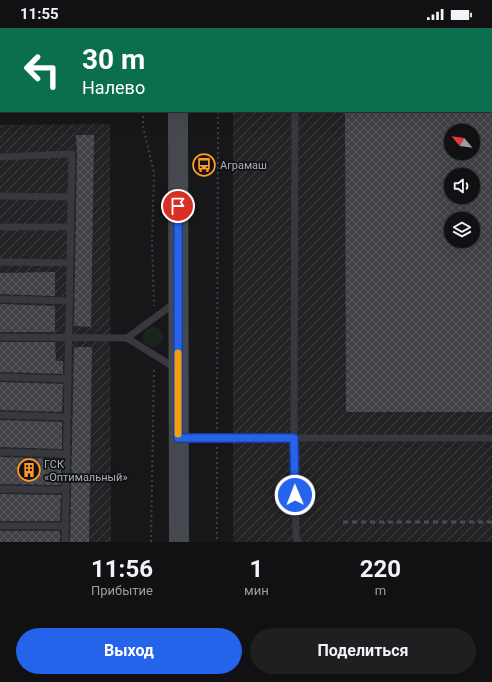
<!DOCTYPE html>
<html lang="ru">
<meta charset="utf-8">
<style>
body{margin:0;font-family:Roboto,sans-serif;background:#1e1f21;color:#f1f3f6;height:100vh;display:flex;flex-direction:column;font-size:15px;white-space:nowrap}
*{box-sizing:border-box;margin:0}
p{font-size:13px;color:#9c9da0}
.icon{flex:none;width:22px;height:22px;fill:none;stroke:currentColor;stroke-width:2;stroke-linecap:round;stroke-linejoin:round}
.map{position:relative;height:514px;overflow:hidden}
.sheet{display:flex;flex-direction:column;background:#111113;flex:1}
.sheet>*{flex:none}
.top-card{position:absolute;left:0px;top:0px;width:492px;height:84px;box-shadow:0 4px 16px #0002,0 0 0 1px #303133;background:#0b6e4f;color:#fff;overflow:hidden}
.needle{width:26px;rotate:299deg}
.tools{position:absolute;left:444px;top:96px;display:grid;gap:8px}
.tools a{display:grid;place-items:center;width:36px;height:36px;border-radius:50%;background:#111113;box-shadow:0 4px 16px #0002,0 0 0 1px #303133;font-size:20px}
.pin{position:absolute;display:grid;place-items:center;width:34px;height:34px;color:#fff;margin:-17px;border:2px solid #fff;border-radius:50%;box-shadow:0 1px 4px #0007}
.me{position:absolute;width:44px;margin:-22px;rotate:359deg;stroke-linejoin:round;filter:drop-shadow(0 0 3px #0008)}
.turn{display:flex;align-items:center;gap:14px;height:84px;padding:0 16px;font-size:18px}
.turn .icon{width:52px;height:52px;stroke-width:2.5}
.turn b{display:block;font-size:28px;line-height:34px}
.eta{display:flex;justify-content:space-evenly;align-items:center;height:68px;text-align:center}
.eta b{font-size:24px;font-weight:700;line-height:28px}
.primary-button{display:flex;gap:8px;margin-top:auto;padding:8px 16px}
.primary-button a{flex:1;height:46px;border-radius:24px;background:#2563eb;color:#fff;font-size:16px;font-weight:700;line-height:46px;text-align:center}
.primary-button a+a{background:#1e1f21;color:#f1f3f6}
.status{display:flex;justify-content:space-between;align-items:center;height:28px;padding:0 20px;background:#111113;direction:ltr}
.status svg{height:11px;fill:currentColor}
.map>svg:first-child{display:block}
</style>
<div class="status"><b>11:55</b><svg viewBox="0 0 49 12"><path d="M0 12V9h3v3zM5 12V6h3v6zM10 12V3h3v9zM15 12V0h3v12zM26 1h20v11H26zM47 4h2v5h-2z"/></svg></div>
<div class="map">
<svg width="492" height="514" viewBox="0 0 492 514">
<defs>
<pattern id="industrial-furrows" width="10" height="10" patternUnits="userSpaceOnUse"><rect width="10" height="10" fill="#232326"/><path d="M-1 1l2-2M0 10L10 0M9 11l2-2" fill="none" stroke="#404043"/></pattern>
<pattern id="building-cross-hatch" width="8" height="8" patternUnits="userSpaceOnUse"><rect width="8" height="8" fill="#414246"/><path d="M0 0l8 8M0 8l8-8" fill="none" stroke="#5a5b5f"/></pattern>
</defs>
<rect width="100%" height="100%" fill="#171719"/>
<g fill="url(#industrial-furrows)" fill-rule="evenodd">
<path d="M233,0H492V514H233V83H491V1ZM451,103H473V125H451ZM451,147H473V169H451ZM451,191H473V213H451Z"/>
<path d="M110,96L111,514H0V97Z"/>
</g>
<circle fill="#1c251c" cx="153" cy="309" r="10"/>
<g fill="url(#building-cross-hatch)" fill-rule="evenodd">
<path d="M345,83H492V384H346ZM451,103H473V125H451ZM451,147H473V169H451ZM451,191H473V213H451Z"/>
<path d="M76,107H94L91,299L74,298L77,126Z"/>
<path d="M55,244V268L0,266V245Z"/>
<path d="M0,276L55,278V304H0Z"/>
<path d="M0,314H55L56,333H63V346L0,344Z"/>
<path d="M74,319H92L89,514H70Z"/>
<path d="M0,354L63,356L62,384L0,382Z"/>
<path d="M0,392L62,394V421L0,419Z"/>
<path d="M0,429L61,431V457L0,456Z"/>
<path d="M0,466L61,467L60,493H0Z"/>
<rect x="0" y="503" width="60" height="11"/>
</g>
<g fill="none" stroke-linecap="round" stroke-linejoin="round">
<g stroke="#3d4146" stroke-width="2" stroke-dasharray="2 3" stroke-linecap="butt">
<path d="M143,0V1"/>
<path d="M219,1V0"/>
<path d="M143,83V98L154,145L152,215L154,278"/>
<path d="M217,401L218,83"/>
<path d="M217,419V514"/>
<path d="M151,514L154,339"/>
</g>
<g stroke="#37393e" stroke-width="7">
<path d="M328,1L329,0"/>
<path d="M295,83L294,410H492"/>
<path d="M0,129L72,126L71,169L0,168"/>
<path d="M0,199H71"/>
<path d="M0,234L70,235L65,514"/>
<path d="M70,235L71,169"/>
<path d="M0,271L69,273"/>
<path d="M176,274L127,310L177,341"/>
<path d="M0,309L127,310"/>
<path d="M0,349L68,351"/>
<path d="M0,387L67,389"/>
<path d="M181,410H294L296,509L298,514"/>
<path d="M0,424L67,426"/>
<path d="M0,461L66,462"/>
<path d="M0,498H66"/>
</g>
<g stroke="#45494f" stroke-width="20">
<path d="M178,0V1"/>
<path d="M178,83L179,514"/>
</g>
<path stroke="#4a4e54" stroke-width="3" stroke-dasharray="5 4" stroke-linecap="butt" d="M343,494H492"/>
</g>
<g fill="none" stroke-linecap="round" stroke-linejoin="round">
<g stroke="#184099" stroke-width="10">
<path id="route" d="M178,178V410H294L295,467"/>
</g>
<use href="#route" stroke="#2563eb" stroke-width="7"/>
<path stroke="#f59e0b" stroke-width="7" d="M178,325V406"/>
</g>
<defs>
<g id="bus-ring" transform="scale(1.15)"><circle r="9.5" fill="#121214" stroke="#ff9929" stroke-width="1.5"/><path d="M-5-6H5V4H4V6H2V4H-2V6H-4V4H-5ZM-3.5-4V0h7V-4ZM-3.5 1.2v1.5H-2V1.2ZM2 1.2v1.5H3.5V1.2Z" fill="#ff9929"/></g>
<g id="building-ring" transform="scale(1.15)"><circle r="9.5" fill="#121214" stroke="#ff9929" stroke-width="1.5"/><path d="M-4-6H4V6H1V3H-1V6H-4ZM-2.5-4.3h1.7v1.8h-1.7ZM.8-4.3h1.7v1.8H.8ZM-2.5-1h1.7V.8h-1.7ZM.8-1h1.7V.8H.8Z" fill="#ff9929"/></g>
</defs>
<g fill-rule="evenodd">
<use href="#bus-ring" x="204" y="137"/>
<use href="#building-ring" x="29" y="442"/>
</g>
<g text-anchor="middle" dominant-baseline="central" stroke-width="3.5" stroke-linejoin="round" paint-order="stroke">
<g font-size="11" fill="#a8b0ba" stroke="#121214" text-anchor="start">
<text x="220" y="137">Аграмаш</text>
<text x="44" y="436">ГСК<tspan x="44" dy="13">«Оптимальный»</tspan></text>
</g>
</g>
</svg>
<div class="tools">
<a><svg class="needle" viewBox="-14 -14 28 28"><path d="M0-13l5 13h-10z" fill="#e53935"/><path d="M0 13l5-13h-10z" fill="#9c9da0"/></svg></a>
<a><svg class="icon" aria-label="sound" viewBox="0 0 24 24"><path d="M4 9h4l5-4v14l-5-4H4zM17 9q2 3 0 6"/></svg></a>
<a><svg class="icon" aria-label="layers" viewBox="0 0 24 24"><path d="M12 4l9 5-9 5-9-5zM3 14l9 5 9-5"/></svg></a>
</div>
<div class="pin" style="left:178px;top:178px;background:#d93025"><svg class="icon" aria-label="arrive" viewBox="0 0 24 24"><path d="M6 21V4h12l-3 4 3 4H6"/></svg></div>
<svg class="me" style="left:295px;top:467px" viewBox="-20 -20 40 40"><circle r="17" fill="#2563eb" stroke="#fff" stroke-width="3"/><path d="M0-11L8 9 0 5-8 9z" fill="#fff"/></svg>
<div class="top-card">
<div class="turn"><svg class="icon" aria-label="left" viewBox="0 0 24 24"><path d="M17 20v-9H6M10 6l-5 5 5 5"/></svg><div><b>30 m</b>Налево</div></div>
</div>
</div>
<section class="sheet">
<div class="eta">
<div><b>11:56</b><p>Прибытие</p></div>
<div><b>1</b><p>мин</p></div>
<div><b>220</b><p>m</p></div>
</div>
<div class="primary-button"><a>Выход</a><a>Поделиться</a></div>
</section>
